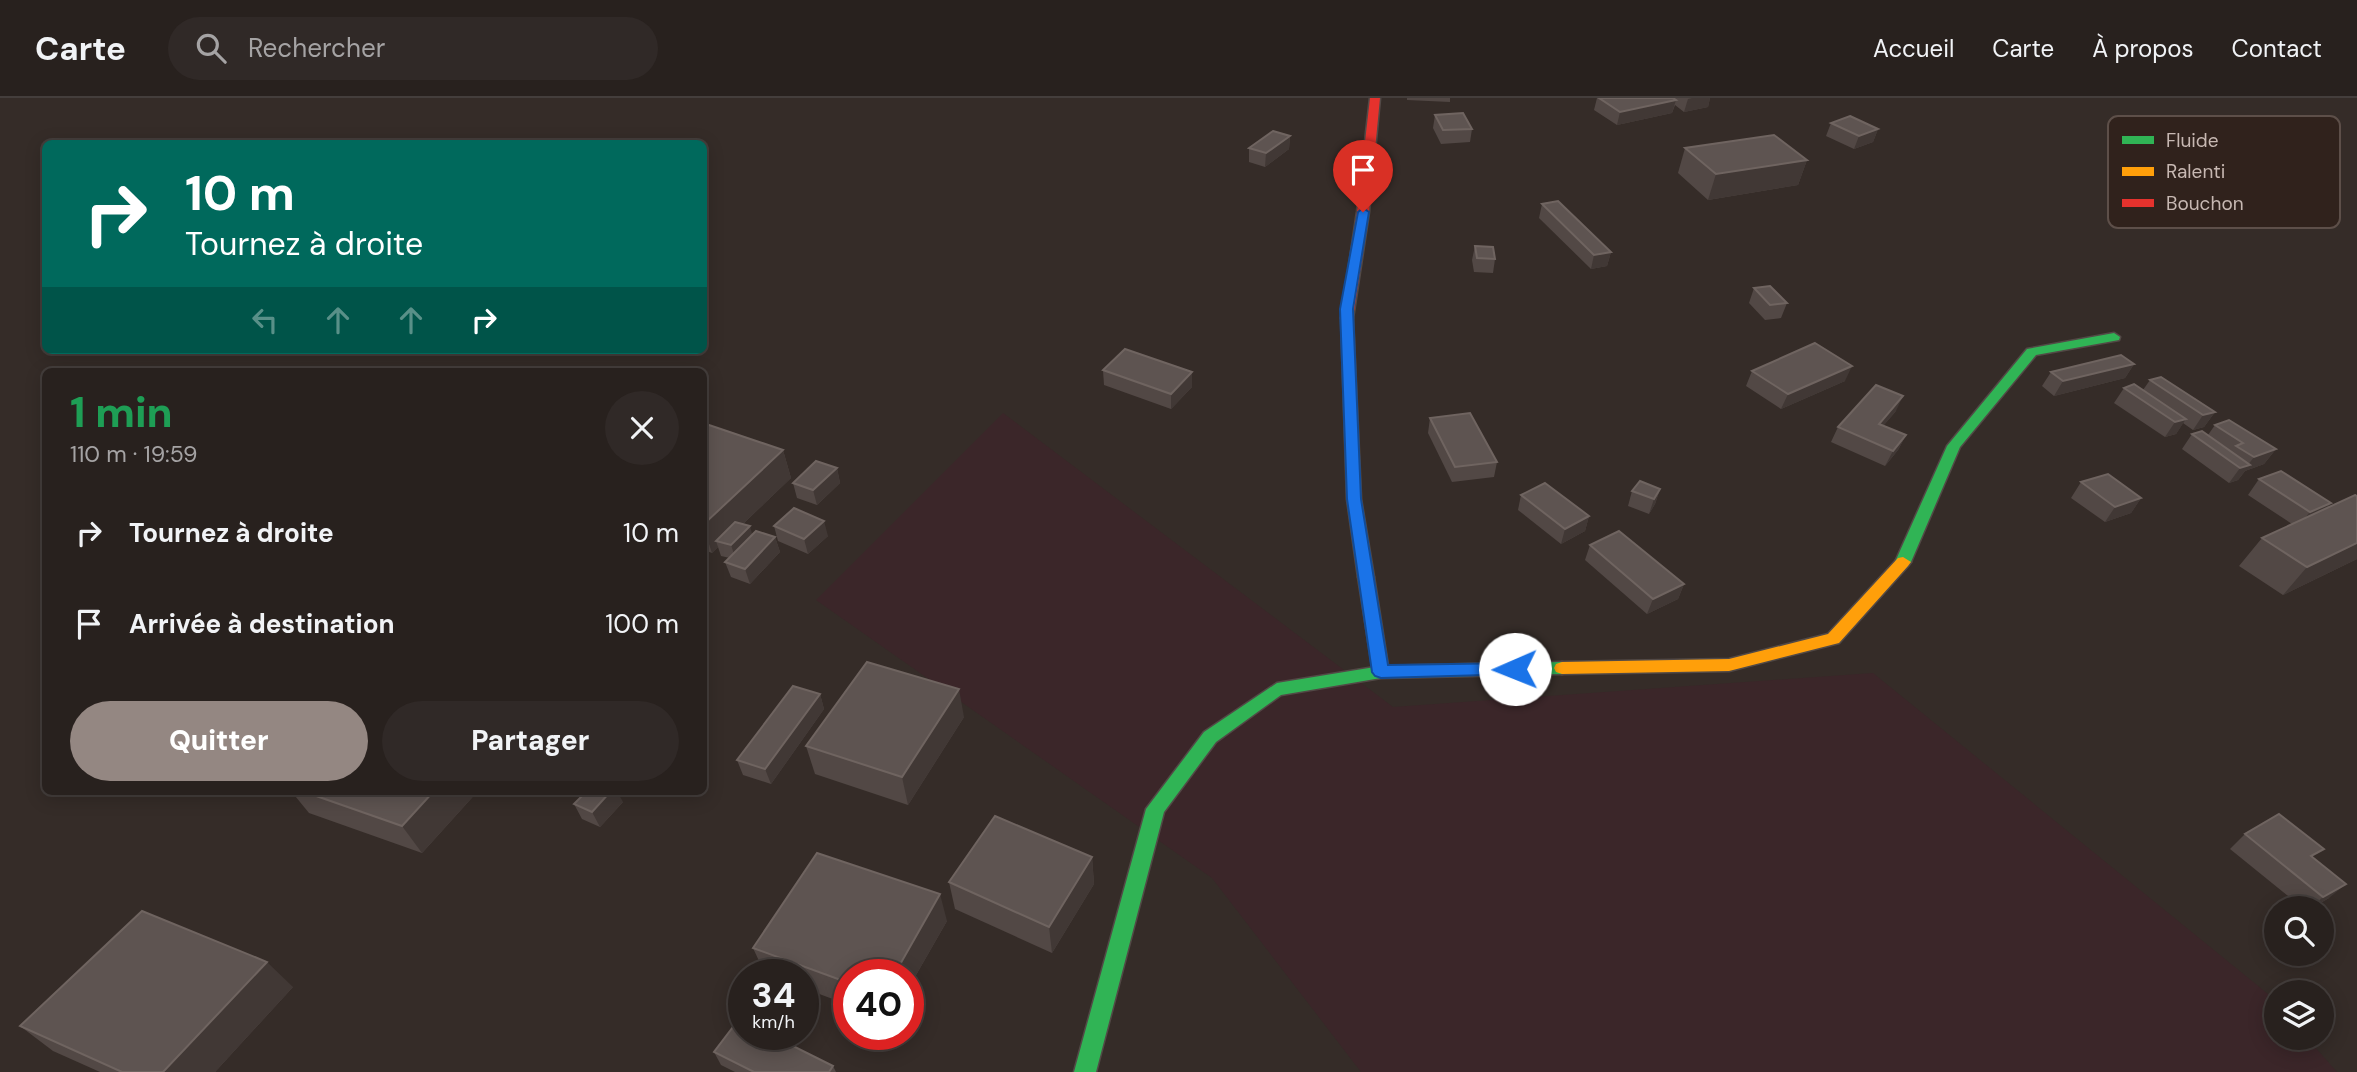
<!DOCTYPE html>
<html lang="fr">
<meta charset="utf-8">
<style>
body{margin:0;font-family:"DM Sans",sans-serif;background:#302927;color:#f1f3f6;height:100vh;display:flex;flex-direction:column;font-size:26px;white-space:nowrap}
*{box-sizing:border-box;margin:0}
p{font-size:23px;color:#a5a3a4}
.icon{flex:none;width:38px;height:38px;fill:none;stroke:currentColor;stroke-width:2;stroke-linecap:round;stroke-linejoin:round}
.map{position:relative;flex:1;overflow:hidden}
.sheet{position:absolute;left:42px;top:270px;width:665px;height:427px;display:flex;flex-direction:column;background:#28211e;border-radius:10px;box-shadow:0 4px 18px #0003,0 0 0 2px #443e3c}
.sheet>*{flex:none}
.banner{position:absolute;left:42px;top:42px;width:665px;height:214px;border-radius:10px;box-shadow:0 4px 18px #0003,0 0 0 2px #443e3c;background:#00695c;color:#fff;overflow:hidden}
.fabs{position:absolute;left:2264px;top:798px;display:grid;gap:14px}
.fabs a{display:grid;place-items:center;width:70px;height:70px;border-radius:50%;background:#28211e;box-shadow:0 4px 18px #0003,0 0 0 2px #443e3c;font-size:35px}
.speed{position:absolute;left:728px;top:861px;display:flex;gap:14px;font-size:35px;font-weight:700;text-align:center}
.speed>*{display:grid;place-content:center;width:91px;height:91px;border-radius:50%;background:#28211e;box-shadow:0 4px 18px #0003,0 0 0 2px #443e3c;line-height:1}
.speed small{font-size:18px;font-weight:400}
.speed .limit{border:10px solid #d22;background:#fff;color:#111}
.pin{position:absolute;display:grid;place-items:center;width:60px;height:60px;color:#fff;margin:-72px -30px;border-radius:50% 50% 50% 0;rotate:-45deg;box-shadow:0 0 7px #0007}
.pin .icon{rotate:45deg}
.me{position:absolute;width:77px;margin:-38px;rotate:269deg;stroke-linejoin:round;filter:drop-shadow(0 0 5px #0008)}
.turn{display:flex;align-items:center;gap:24px;height:147px;padding:0 28px;font-size:32px}
.turn .icon{width:91px;height:91px;stroke-width:2.5}
.turn b{display:block;font-size:49px;line-height:60px}
.lanes{display:flex;align-items:center;height:66px;padding:0 28px;background:#0003;justify-content:center;gap:35px;direction:ltr}
.lanes .off{opacity:.35}
.round{display:grid;place-items:center;flex:none;width:74px;height:74px;border-radius:37px;background:#302927}
.head{display:flex;align-items:center;justify-content:space-between;height:119px;padding:0 28px}
h1{font-size:42px;font-weight:800;line-height:52px;color:#1e9e55}
.primary-button{display:flex;gap:14px;margin-top:auto;padding:14px 28px}
.primary-button a{flex:1;height:80px;border-radius:42px;background:#948782;color:#fff;font-size:28px;font-weight:800;line-height:80px;text-align:center}
.primary-button a+a{background:#302927;color:#f1f3f6}
ul{padding:0;list-style:none}
li{display:flex;align-items:center;gap:21px;height:91px;padding:0 28px}
li div{flex:1}
li b{display:block;font-size:26px}
li em{font-style:normal}
header{display:flex;align-items:center;gap:42px;box-sizing:border-box;height:98px;padding:0 35px;background:#28211e;border-bottom:2px solid #443e3c}
header strong{font-size:33px}
nav{display:flex;gap:38px;margin-inline-start:auto;font-size:24px}
.search{width:490px;height:63px;background:#302927;display:flex;align-items:center;gap:18px;box-sizing:border-box;padding:0 24px;border-radius:38px;color:#a5a3a4;font-size:26px}
.map>svg:first-child{display:block}
</style>
<header>
<strong>Carte</strong>
<div class="search"><svg class="icon" aria-label="search" viewBox="0 0 24 24"><circle cx="10" cy="10" r="6"/><path d="M15 15l6 6"/></svg>Rechercher</div>
<nav><a>Accueil</a><a>Carte</a><a>À propos</a><a>Contact</a></nav>
</header>
<div class="map">
<svg width="2357" height="974" viewBox="0 0 2357 974">
<rect width="100%" height="100%" fill="#352c28"/>
<path fill="#3b2629" d="M1003,315L1393,609L1873,575L2268,896L2277,906V940H2307L2337,974H1361L1212,780L816,502Z"/>
<g fill="none" stroke-linecap="round" stroke-linejoin="round">
<g stroke="#524946" stroke-width="3">
<g id="fast">
<path d="M2114,235L2120,239L2119,242L2036,257L1960,349L1911,464L1903,469L1898,468L1895,464L1947,348L2027,251Z"/>
<path d="M1562,564L1568,566L1570,570L1568,574L1562,576L1381,580L1281,597L1216,644L1164,714L1096,974H1074L1146,711L1204,634L1277,585L1381,568Z"/>
</g>
</g>
<g stroke="#524946" stroke-width="3">
<g id="slow">
<path d="M1347,216L1353,220L1361,401L1374,479L1366,485L1358,479L1347,401L1341,220Z"/>
<path d="M1903,459L1911,464L1908,468L1839,545L1729,573L1562,576L1556,574L1554,570L1556,566L1562,564L1729,561L1828,536L1898,460Z"/>
</g>
</g>
<g stroke="#524946" stroke-width="3">
<g id="jam">
<path d="M1370,0H1380L1369,114L1353,220L1347,224L1341,220L1357,114Z"/>
<path d="M1366,473L1374,479L1389,574L1387,578H1375L1373,574L1358,479Z"/>
</g>
</g>
<use href="#fast" fill="#30b455" fill-rule="evenodd"/>
<use href="#slow" fill="#ff9f0a" fill-rule="evenodd"/>
<use href="#jam" fill="#e5322d" fill-rule="evenodd"/>
</g>
<g fill="#524845">
<path d="M1407,0H1450V4L1407,2Z"/>
<path d="M1597,0H1710L1708,9L1684,14L1675,7L1672,15L1617,27L1594,12Z"/>
<path d="M1435,17L1472,31L1470,44L1441,46L1433,30Z"/>
<path d="M1831,25L1878,31L1873,44L1854,51L1826,38Z"/>
<path d="M1290,38L1289,51L1265,69L1249,64V50Z"/>
<path d="M1685,50L1807,62L1798,87L1708,102L1678,75Z"/>
<path d="M1542,106L1611,154L1607,168L1591,171L1539,120Z"/>
<path d="M1475,148L1495,161L1493,175L1474,174L1472,162Z"/>
<path d="M1754,190L1787,205L1781,220L1765,222L1749,205Z"/>
<path d="M2134,266L2125,280L2054,298L2042,288L2051,274Z"/>
<path d="M1103,272L1192,289L1171,311L1104,287Z"/>
<path d="M1752,273L1845,283L1781,311L1746,288Z"/>
<path d="M2150,282L2215,314L2204,329L2193,332L2183,325L2176,336L2165,339L2114,305L2124,290L2143,292Z"/>
<path d="M1896,313L1883,328L1906,337L1898,352L1885,368L1831,344L1838,329Z"/>
<path d="M1430,320L1497,364L1494,379L1452,384L1428,335Z"/>
<path d="M2215,327L2276,351L2264,366L2245,373L2238,382L2229,385L2182,351L2192,336L2208,337Z"/>
<path d="M704,329L783,352L791,380L743,426L752,436L775,439L780,454L750,486L731,479L725,464L730,460L721,458L718,449L712,455L704,452Z"/>
<path d="M837,370L840,385L817,407L797,400L793,385Z"/>
<path d="M2259,381L2331,405L2327,410L2357,398V461L2283,497L2239,468L2262,440L2292,426L2248,397Z"/>
<path d="M2081,384L2141,400L2131,415L2105,424L2071,400Z"/>
<path d="M1660,391L1655,406L1649,416L1628,408L1632,393Z"/>
<path d="M1521,397L1589,418L1585,433L1561,446L1518,412Z"/>
<path d="M774,428L828,438L808,456L778,443Z"/>
<path d="M1590,447L1684,486L1678,501L1647,516L1585,462Z"/>
<path d="M820,596L824,611L771,686L743,677L737,662Z"/>
<path d="M964,619L908,707L815,676L806,648Z"/>
<path d="M291,693H478L422,755L309,715Z"/>
<path d="M623,704L600,729L582,721L574,706Z"/>
<path d="M2245,736L2314,760L2329,800L2312,810H2303L2230,751Z"/>
<path d="M1092,759L1094,786L1052,855L955,811L949,784Z"/>
<path d="M947,823L908,891V877H849V907L803,890V877L765,876L753,850Z"/>
<path d="M293,889L215,974H100L53,953L20,928Z"/>
<path d="M714,954L833,968L836,974H735L721,967Z"/>
</g>
<g fill="#413835">
<path d="M1692,0H1710L1708,9L1684,14L1688,1Z"/>
<path d="M1676,2L1672,15L1617,27L1620,14Z"/>
<path d="M1878,31L1873,44L1854,51L1859,38Z"/>
<path d="M1290,38L1289,51L1265,69L1266,55Z"/>
<path d="M1807,62L1798,87L1708,102L1716,76Z"/>
<path d="M1611,154L1607,168L1591,171L1594,157Z"/>
<path d="M2134,266L2125,280L2054,298L2063,283Z"/>
<path d="M1852,268L1845,283L1781,311L1788,296Z"/>
<path d="M1192,274V289L1171,311V296Z"/>
<path d="M1903,298L1896,313L1872,341L1879,326Z"/>
<path d="M2215,314L2204,329L2193,332L2203,317Z"/>
<path d="M2186,321L2176,336L2165,339L2175,324Z"/>
<path d="M1906,337L1898,352L1885,368L1893,353Z"/>
<path d="M2276,351L2264,366L2245,373L2238,382L2229,385L2240,370L2247,368L2254,359Z"/>
<path d="M783,352L791,380L723,445L716,443L718,449L712,455L704,431V426Z"/>
<path d="M837,370L840,385L817,407L813,392Z"/>
<path d="M1660,391L1655,406L1649,416L1654,401Z"/>
<path d="M2141,400L2131,415L2105,424L2115,409Z"/>
<path d="M2331,405L2318,420L2297,429L2310,414Z"/>
<path d="M1589,418L1585,433L1561,446L1565,431Z"/>
<path d="M824,423L828,438L808,456L804,441Z"/>
<path d="M750,428L754,443L736,462L731,447Z"/>
<path d="M775,439L780,454L750,486L745,471Z"/>
<path d="M2357,445V461L2283,497L2307,469Z"/>
<path d="M1684,486L1678,501L1647,516L1653,501Z"/>
<path d="M959,591L964,619L908,707L902,679Z"/>
<path d="M820,596L824,611L771,686L765,671Z"/>
<path d="M434,693H478L422,755L402,728Z"/>
<path d="M611,693H617L623,704L600,729L592,714Z"/>
<path d="M1092,759L1094,786L1052,855L1049,829Z"/>
<path d="M2346,786L2329,800L2311,810L2323,799Z"/>
<path d="M940,796L947,823L908,891V877H894Z"/>
<path d="M267,864L293,889L215,974H163Z"/>
</g>
<g fill="#5e5451" stroke="#6f6460" stroke-width="2">
<path d="M1599,0H1673L1676,2L1620,14Z"/>
<path d="M1463,15L1472,31L1443,32L1435,17Z"/>
<path d="M1850,18L1878,31L1859,38L1831,25Z"/>
<path d="M1273,33L1290,38L1266,55L1249,50Z"/>
<path d="M1774,37L1807,62L1716,76L1685,50Z"/>
<path d="M1558,103L1611,154L1594,157L1542,106Z"/>
<path d="M1475,148L1493,149L1495,161L1477,160Z"/>
<path d="M1770,188L1787,205L1770,207L1754,190Z"/>
<path d="M1815,245L1852,268L1788,296L1752,273Z"/>
<path d="M1125,251L1192,274L1171,296L1103,272Z"/>
<path d="M2121,257L2134,266L2063,283L2051,274Z"/>
<path d="M2161,279L2215,314L2203,317L2150,282Z"/>
<path d="M2134,286L2186,321L2175,324L2124,290Z"/>
<path d="M1876,287L1903,298L1879,326L1906,337L1893,353L1838,329Z"/>
<path d="M1470,315L1497,364L1455,369L1430,320Z"/>
<path d="M2229,322L2276,351L2254,359L2236,348L2243,345L2215,327Z"/>
<path d="M706,326L783,352L704,426V329Z"/>
<path d="M2202,333L2250,367L2240,370L2192,336Z"/>
<path d="M816,363L837,370L813,392L793,385Z"/>
<path d="M2281,373L2331,405L2310,414L2259,381Z"/>
<path d="M2108,376L2141,400L2115,409L2081,384Z"/>
<path d="M1640,383L1660,391L1654,401L1632,393Z"/>
<path d="M1545,385L1589,418L1565,431L1521,397Z"/>
<path d="M2355,397L2357,398V445L2307,469L2262,440Z"/>
<path d="M794,410L824,423L804,441L774,428Z"/>
<path d="M735,424L750,428L731,447L716,443Z"/>
<path d="M756,433L775,439L745,471L725,464Z"/>
<path d="M1619,433L1684,486L1653,501L1590,447Z"/>
<path d="M867,564L959,591L902,679L806,648Z"/>
<path d="M793,588L820,596L765,671L737,662Z"/>
<path d="M302,693H434L402,728Z"/>
<path d="M587,693H611L592,714L574,706Z"/>
<path d="M2279,716L2324,751L2311,758L2346,786L2323,799L2245,736Z"/>
<path d="M995,718L1092,759L1049,829L949,784Z"/>
<path d="M817,755L940,796L894,877H849V885L753,850Z"/>
<path d="M142,813L267,864L163,974H122L20,928Z"/>
<path d="M739,921L744,924V936H769L833,968L829,974H754L714,954Z"/>
</g>
<path fill="#1a73e8" stroke="#114b97" stroke-width="2" d="M1363,110L1369,114L1353,211L1361,401L1388,567L1515,565L1521,567L1523,571L1521,576L1381,580L1375,578L1372,574L1347,401L1340,211L1358,114Z"/>
<rect x="2108" y="18" width="232" height="112" rx="10" fill="#30221c" stroke="#5d4f49" stroke-width="2"/>
<rect x="2122" y="38" width="32" height="8" fill="#30b455"/>
<rect x="2122" y="69" width="32" height="9" fill="#ff9f0a"/>
<rect x="2122" y="101" width="32" height="8" fill="#e5322d"/>
<g font-size="19" fill="#c7b8b2">
<text x="2166" y="49">Fluide</text>
<text x="2166" y="80">Ralenti</text>
<text x="2166" y="112">Bouchon</text>
</g>
</svg>
<div class="fabs">
<a><svg class="icon" aria-label="search" viewBox="0 0 24 24"><circle cx="10" cy="10" r="6"/><path d="M15 15l6 6"/></svg></a>
<a><svg class="icon" aria-label="layers" viewBox="0 0 24 24"><path d="M12 4l9 5-9 5-9-5zM3 14l9 5 9-5"/></svg></a>
</div>
<div class="speed"><div>34<small>km/h</small></div><div class="limit">40</div></div>
<div class="pin" style="left:1363px;top:114px;background:#d93025"><svg class="icon" aria-label="arrive" viewBox="0 0 24 24"><path d="M6 21V4h12l-3 4 3 4H6"/></svg></div>
<svg class="me" style="left:1515px;top:571px" viewBox="-20 -20 40 40"><circle r="19" fill="#fff"/><path d="M0-13L10 11 0 6-10 11z" fill="#1a73e8"/></svg>
<div class="banner">
<div class="turn"><svg class="icon" aria-label="right" viewBox="0 0 24 24"><path d="M7 20v-9h11M14 6l5 5-5 5"/></svg><div><b>10 m</b>Tournez à droite</div></div>
<div class="lanes"><svg class="icon off" aria-label="left" viewBox="0 0 24 24"><path d="M17 20v-9H6M10 6l-5 5 5 5"/></svg><svg class="icon off" aria-label="ahead" viewBox="0 0 24 24"><path d="M12 20V5M6 11l6-6 6 6"/></svg><svg class="icon off" aria-label="ahead" viewBox="0 0 24 24"><path d="M12 20V5M6 11l6-6 6 6"/></svg><svg class="icon" aria-label="right" viewBox="0 0 24 24"><path d="M7 20v-9h11M14 6l5 5-5 5"/></svg></div>
</div>
<section class="sheet">
<div class="head"><div><h1>1 min</h1><p>110 m · 19:59</p></div><a class="round"><svg class="icon" aria-label="close" viewBox="0 0 24 24"><path d="M6 6l12 12M18 6L6 18"/></svg></a></div>
<ul>
<li><svg class="icon" aria-label="right" viewBox="0 0 24 24"><path d="M7 20v-9h11M14 6l5 5-5 5"/></svg><div><b>Tournez à droite</b></div><em>10 m</em></li>
<li><svg class="icon" aria-label="arrive" viewBox="0 0 24 24"><path d="M6 21V4h12l-3 4 3 4H6"/></svg><div><b>Arrivée à destination</b></div><em>100 m</em></li>
</ul>
<div class="primary-button"><a>Quitter</a><a>Partager</a></div>
</section>
</div>
